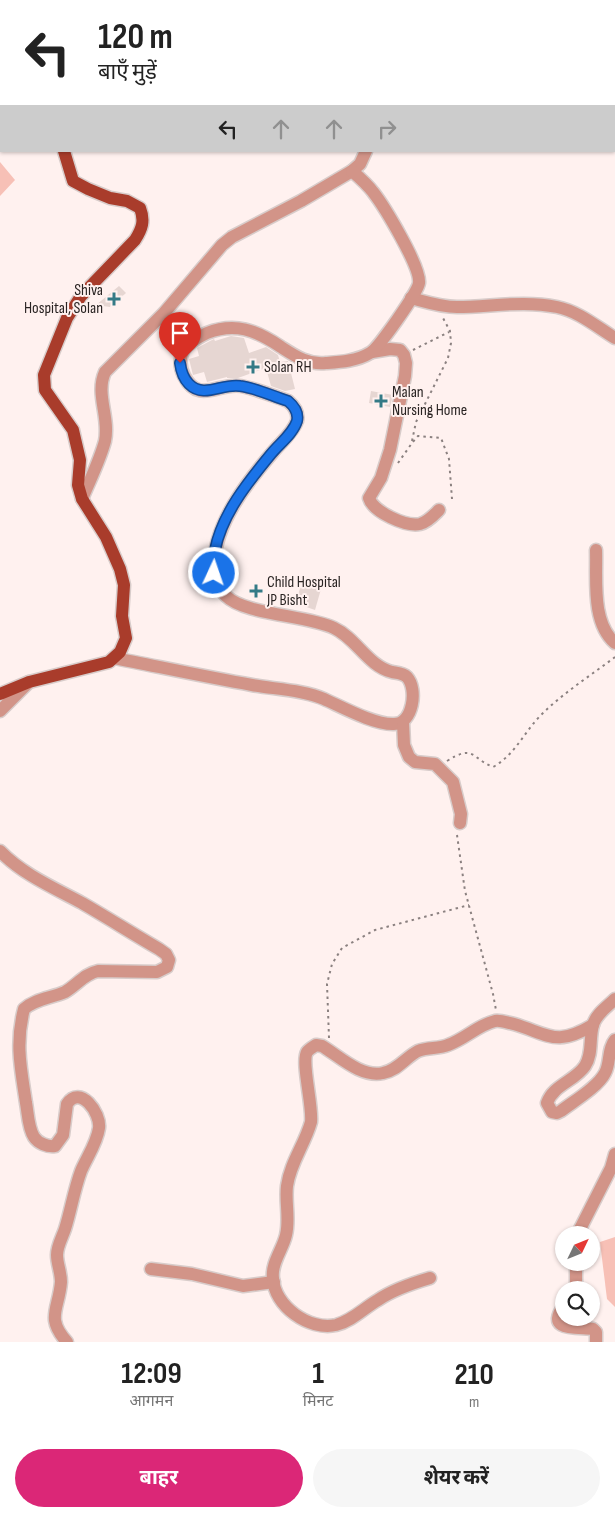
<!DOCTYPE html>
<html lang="hi">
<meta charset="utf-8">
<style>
body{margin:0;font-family:"Sofia Sans Condensed","Noto Sans Devanagari",sans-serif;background:#f6f6f6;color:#222;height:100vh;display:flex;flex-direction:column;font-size:19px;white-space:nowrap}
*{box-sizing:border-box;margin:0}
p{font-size:16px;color:#767676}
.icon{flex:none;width:28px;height:28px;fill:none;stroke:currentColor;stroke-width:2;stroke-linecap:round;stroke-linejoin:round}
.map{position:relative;height:1342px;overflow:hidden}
.drawer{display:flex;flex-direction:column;background:#fff;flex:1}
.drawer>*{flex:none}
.guide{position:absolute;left:0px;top:0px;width:615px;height:152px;box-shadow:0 1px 4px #0004;background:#fff;color:#222;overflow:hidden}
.needle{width:32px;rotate:47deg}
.tools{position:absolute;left:555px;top:1226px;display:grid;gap:10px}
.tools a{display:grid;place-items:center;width:45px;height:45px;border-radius:50%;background:#fff;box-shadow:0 1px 4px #0004;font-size:25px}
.pin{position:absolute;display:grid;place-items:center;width:42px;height:42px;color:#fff;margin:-51px -21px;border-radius:50% 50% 50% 0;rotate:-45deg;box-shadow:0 0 5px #0007}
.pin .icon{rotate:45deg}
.me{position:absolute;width:55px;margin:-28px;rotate:3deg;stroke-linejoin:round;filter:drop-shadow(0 0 4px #0008)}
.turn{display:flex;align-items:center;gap:18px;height:105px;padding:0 15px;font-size:22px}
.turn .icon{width:65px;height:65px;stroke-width:2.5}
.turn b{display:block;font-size:35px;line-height:42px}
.lanes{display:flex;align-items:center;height:48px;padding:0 15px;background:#0003;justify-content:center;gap:25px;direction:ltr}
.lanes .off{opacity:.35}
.eta{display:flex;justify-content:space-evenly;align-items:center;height:85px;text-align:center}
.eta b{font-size:30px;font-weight:700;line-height:35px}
.action{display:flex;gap:10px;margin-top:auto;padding:10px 15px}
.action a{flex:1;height:58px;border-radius:30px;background:#db2777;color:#fff;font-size:20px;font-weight:700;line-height:58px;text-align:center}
.action a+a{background:#f6f6f6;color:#222}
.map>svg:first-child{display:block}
</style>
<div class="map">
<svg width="615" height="1342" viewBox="0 0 615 1342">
<rect width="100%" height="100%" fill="#fff1ef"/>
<g fill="#f7c0b6">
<path d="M0,162L15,180L0,196Z"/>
<path d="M615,1237V1307L607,1299L600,1242Z"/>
</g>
<g fill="#e6d6d2">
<path d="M119,286L126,293L110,307L96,305Z"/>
<path d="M231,336L244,338L249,353L266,347L278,355L280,362L288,361L295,389L285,391L271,386L266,368L238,378H227V377L207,382L204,372L193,375L189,359L199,356L197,348L210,341L214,339L215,341Z"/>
<path d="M371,391L393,395L390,407L369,403Z"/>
<path d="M302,583L321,589L315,610L295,603Z"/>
</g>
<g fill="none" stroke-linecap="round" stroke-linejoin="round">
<g stroke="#d8ccca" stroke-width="15">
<g id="minor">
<path d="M366,0V1"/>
<path d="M411,298C426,302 441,307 457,307C490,307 524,300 557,307C578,311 597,327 615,338"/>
<path d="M372,352L390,349L400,350L404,355L406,363L405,376L390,450L381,478L369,498C373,512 406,527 420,524C428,522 434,515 439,510"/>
<path d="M82,499C90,480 100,460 105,441C110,417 95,394 105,372L164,313L222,245L232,237L301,201L352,171L360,164L366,151"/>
<path d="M596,550C597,579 591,622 615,643"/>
<path d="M114,658C160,667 206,677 252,685C274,689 304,690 324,699C342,707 375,725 394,724C413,724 418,689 407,677C403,673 398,673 392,672C368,666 356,638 334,628C307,615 245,615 226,596C218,588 214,575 214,564C215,523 247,482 273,452C280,443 293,433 297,421C299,412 294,406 288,401C273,396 257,389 241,386C219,382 199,405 184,376C180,368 179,360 183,351C187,343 199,337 207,333C235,322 256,330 281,347C295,356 308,365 326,363C340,362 357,361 370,353C378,349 418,292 419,283C421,267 384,206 373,192C367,184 360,178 352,171"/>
<path d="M0,711L29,682"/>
<path d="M403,722L404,745L409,757L415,762L435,764L453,782L461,814L460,823"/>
<path d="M0,851C22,874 54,888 82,903C108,918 133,934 159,949L166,954L169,960L167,967L157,972L98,971C84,974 77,985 65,992C51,998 35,999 24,1009C15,1044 21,1069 26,1103C28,1113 28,1128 34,1137C38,1143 47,1147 55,1146L63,1135L67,1104C80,1084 101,1113 99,1128C97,1143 87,1157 81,1171C74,1190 71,1210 65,1229C62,1238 57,1246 57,1255C57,1264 61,1272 61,1282C59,1309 45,1318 67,1342"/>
<path d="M615,999C607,1007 596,1014 593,1025C589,1039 593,1054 585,1066C575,1081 553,1085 547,1103L552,1112L557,1113L561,1111C574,1101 598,1087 605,1073C611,1062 607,1050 615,1040"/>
<path d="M577,1235L611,1168L615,1154"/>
<path d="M576,1262V1290"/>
<path d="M151,1269L192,1274L243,1286L274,1282"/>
<path d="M430,1278C413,1283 394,1289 378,1300C364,1308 352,1321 336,1325C309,1331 274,1306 273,1278C271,1263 283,1249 286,1235C290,1219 285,1202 287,1186C290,1163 305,1144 311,1122C313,1106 301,1062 307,1052C309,1049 313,1047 316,1045L322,1046C339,1056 361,1078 383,1073C397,1071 406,1057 418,1051C428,1047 439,1049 448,1045C465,1039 478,1025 495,1021C501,1020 508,1023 514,1024C550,1035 556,1047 593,1025"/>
<path d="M564,1306C544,1332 579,1327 593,1329L596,1332V1342"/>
</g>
</g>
<g stroke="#d8ccca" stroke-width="15">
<g id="major">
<path d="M0,38L1,39"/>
<path d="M0,694L29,682L109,662L120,652L126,638L122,616L124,585L120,569L106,537L82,499L78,485L80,460L73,430L45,390L44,375L67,318L81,296L135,240C142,229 145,221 140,208L127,201L110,198L88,189L73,181L64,151"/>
</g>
</g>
<g stroke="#8b8180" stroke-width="2" stroke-dasharray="2.5 4" stroke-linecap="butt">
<path d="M413,350L449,332"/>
<path d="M412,441L416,422L448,358L451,343L450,331L443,318"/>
<path d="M398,463L412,443L418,436L441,438L449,459L452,499"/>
<path d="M447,761C474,744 471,758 493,767C515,755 524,732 541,715C563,693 590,676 615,657"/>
<path d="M457,835L465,891L493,994L496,1010"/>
<path d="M329,1038L327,984L332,964L342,948L375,930L469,905"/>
</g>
<use href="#minor" stroke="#d29488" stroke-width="12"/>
<use href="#major" stroke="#a93c2b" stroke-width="12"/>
</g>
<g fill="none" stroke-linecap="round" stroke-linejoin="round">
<g stroke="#114b97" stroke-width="12">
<path id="route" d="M180,363C181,371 183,378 189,384C204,399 222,383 240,386C256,388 272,396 288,401C294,406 299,412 297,421C293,434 279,444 271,454C248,482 222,514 215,550C213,557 214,566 214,573"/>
</g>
<use href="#route" stroke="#1a73e8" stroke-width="9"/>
</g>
<g fill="#347a86" stroke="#fff1ef" stroke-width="2">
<path d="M111.5 291.5h5v5h5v5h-5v5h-5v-5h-5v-5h5z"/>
<path d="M250.5 359.5h5v5h5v5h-5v5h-5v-5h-5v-5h5z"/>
<path d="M378.5 393.5h5v5h5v5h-5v5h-5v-5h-5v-5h5z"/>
<path d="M253.5 583.5h5v5h5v5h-5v5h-5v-5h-5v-5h5z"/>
</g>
<g text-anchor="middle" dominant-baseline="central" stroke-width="4" stroke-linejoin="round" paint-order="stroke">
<g font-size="16" fill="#292322" stroke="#fff1ef" text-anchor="start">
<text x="103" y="290" text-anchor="end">Shiva<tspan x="103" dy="18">Hospital, Solan</tspan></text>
<text x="264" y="367">Solan RH</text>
<text x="392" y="392">Malan<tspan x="392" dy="18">Nursing Home</tspan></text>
<text x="267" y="582">Child Hospital<tspan x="267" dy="18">JP Bisht</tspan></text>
</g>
</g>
</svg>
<div class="tools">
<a><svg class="needle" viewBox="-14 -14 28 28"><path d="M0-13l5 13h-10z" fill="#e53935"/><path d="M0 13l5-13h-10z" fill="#767676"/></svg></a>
<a><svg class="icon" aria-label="search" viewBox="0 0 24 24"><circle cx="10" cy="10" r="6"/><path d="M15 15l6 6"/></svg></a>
</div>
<div class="pin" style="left:180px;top:363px;background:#d93025"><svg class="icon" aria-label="arrive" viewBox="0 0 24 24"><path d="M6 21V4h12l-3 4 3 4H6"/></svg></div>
<svg class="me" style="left:214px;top:573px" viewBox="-20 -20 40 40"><circle r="17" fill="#1a73e8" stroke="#fff" stroke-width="3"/><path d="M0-11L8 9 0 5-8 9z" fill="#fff"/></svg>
<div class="guide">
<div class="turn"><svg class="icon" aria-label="left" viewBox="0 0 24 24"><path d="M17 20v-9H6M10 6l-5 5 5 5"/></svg><div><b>120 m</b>बाएँ मुड़ें</div></div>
<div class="lanes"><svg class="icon" aria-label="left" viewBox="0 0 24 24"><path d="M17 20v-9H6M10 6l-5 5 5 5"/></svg><svg class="icon off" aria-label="ahead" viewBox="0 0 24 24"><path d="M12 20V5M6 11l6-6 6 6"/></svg><svg class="icon off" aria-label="ahead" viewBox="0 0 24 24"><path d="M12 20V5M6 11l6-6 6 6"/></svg><svg class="icon off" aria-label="right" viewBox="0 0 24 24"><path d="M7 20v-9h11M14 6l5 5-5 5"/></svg></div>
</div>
</div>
<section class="drawer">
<div class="eta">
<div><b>12:09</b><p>आगमन</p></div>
<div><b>1</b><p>मिनट</p></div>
<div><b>210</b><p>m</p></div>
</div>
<div class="action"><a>बाहर</a><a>शेयर करें</a></div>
</section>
